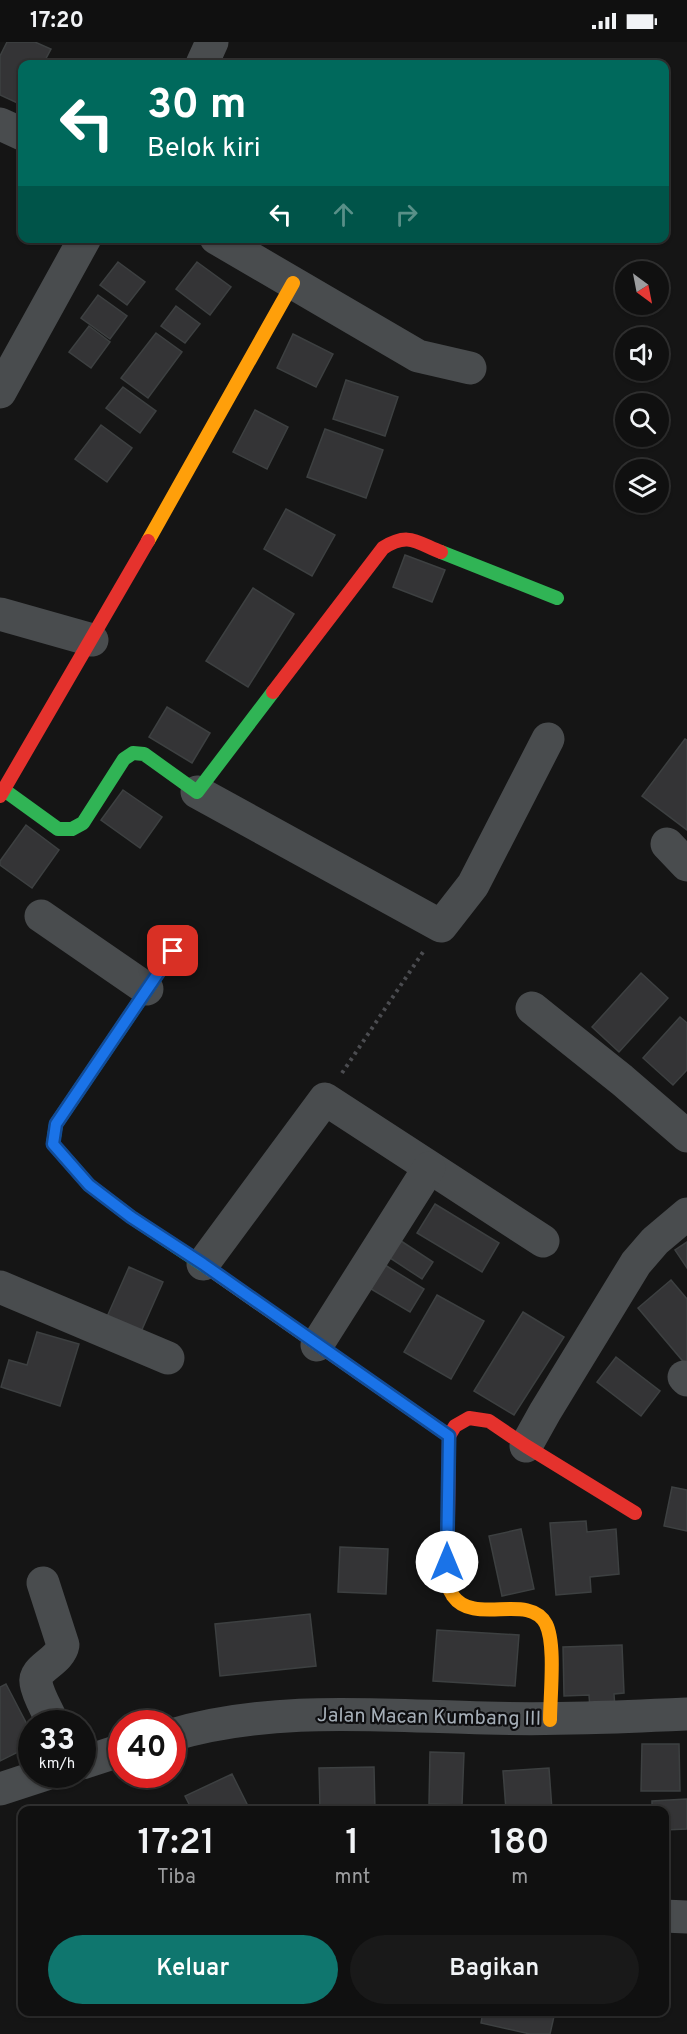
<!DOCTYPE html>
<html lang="id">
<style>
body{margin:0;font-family:Overpass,sans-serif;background:#191919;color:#f1f3f6;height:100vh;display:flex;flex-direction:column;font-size:22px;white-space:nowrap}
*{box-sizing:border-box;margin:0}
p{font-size:20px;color:#9c9d9f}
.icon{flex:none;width:33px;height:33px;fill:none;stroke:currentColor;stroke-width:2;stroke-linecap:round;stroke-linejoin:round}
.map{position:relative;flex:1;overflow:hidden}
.panel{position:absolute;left:18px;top:1764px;width:651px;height:210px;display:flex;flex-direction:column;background:#101010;border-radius:12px;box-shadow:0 2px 4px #0004,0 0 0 2px #303030}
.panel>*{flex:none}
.guide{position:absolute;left:18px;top:18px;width:651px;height:183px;border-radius:12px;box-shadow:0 2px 4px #0004,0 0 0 2px #303030;background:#00695c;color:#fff;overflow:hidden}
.needle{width:39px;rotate:148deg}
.tools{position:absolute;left:615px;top:219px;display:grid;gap:12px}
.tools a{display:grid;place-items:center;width:54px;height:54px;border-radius:50%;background:#101010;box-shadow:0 2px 4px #0004,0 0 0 2px #303030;font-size:30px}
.speed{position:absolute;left:18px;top:1668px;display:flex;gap:12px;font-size:30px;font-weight:700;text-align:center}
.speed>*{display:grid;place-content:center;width:78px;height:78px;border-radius:50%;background:#101010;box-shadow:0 2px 4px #0004,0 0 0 2px #303030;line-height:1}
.speed small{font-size:15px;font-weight:400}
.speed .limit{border:9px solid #d22;background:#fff;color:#111}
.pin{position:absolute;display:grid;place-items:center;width:51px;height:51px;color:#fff;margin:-26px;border-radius:12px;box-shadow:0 3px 9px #0006}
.me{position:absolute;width:66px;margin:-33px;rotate:0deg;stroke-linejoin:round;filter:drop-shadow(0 0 4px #0008)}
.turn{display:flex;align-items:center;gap:21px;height:126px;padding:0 30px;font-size:27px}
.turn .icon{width:78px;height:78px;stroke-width:2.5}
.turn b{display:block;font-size:42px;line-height:51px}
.lanes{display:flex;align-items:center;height:57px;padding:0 30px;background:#0003;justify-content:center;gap:30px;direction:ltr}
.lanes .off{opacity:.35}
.eta{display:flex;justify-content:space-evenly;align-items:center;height:102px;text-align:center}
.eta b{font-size:36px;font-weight:600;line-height:42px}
.primary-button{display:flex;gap:12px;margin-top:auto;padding:12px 30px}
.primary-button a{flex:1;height:69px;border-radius:36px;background:#0f766e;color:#fff;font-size:24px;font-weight:600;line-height:69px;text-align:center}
.primary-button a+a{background:#191919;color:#f1f3f6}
.status{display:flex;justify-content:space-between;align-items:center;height:42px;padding:0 30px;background:#101010;direction:ltr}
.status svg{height:16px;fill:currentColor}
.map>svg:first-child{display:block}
</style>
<div class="status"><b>17:20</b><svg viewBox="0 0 49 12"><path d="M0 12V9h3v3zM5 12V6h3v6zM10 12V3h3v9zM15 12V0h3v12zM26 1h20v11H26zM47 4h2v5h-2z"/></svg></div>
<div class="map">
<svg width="687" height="1992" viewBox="0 0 687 1992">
<rect width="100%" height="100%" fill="#151515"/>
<g fill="#343436" stroke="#3d4041" stroke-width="1.5">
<path d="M7,0H35L51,7L43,22H22V63L0,53V14Z"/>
<path d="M118,220L145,240L127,263L100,243Z"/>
<path d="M197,220L231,245L210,273L176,247Z"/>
<path d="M98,253L127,274L110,297L81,276Z"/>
<path d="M176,264L200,282L185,301L161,284Z"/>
<path d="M89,284L110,300L91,326L69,310Z"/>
<path d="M156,291L182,310L148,356L121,336Z"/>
<path d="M293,292L333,312L316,345L277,326Z"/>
<path d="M346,338L398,355L385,394L333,377Z"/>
<path d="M123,345L156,369L140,391L106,366Z"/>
<path d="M255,368L288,385L267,427L233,410Z"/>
<path d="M101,383L132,406L107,440L75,417Z"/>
<path d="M325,387L383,408L366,456L307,435Z"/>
<path d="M286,467L335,493L312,534L264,507Z"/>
<path d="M405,513L445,528L432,560L393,545Z"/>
<path d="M253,546L294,572L248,645L206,619Z"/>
<path d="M167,665L210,691L192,721L149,695Z"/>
<path d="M685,697L687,698V788L642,754Z"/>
<path d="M123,748L162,775L140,806L101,778Z"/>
<path d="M26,783L59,808L32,846L0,823V819Z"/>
<path d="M641,931L668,956L619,1010L592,985Z"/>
<path d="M680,975L687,981V1028L673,1043L643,1016Z"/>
<path d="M435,1162L499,1201L482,1230L417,1191Z"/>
<path d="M398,1197L433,1220L422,1237L387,1214Z"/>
<path d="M687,1200V1226L675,1208Z"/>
<path d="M385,1223L424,1247L410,1270L371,1247Z"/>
<path d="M129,1225L163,1240L140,1292L106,1277Z"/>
<path d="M671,1238L687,1257V1324L638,1266Z"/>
<path d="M437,1253L484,1279L451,1337L404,1310Z"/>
<path d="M523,1270L564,1295L514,1373L474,1349Z"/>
<path d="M37,1290L79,1302L60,1364L1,1345L9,1318L27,1323Z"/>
<path d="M616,1315L660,1349L641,1374L597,1340Z"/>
<path d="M672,1445L687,1448V1489L664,1484Z"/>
<path d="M586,1479L587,1490L616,1487L619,1532L590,1535L591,1550L556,1553L550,1481Z"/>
<path d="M521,1487L534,1547L502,1554L489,1494Z"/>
<path d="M340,1505L388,1507L386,1552L338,1550Z"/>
<path d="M310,1572L316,1624L220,1634L215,1582Z"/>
<path d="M437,1588L519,1593L515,1644L433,1639Z"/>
<path d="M622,1603L624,1651L614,1652L615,1666L590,1667L589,1653L564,1654L563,1605Z"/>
<path d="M6,1642L32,1692V1703L0,1719V1645Z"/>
<path d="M642,1702H679L680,1749H641Z"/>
<path d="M430,1710L464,1711L462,1763L429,1762Z"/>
<path d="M374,1725L375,1768H320L319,1726Z"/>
<path d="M549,1726L552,1768H506L503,1729Z"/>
<path d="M232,1732L250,1768H192L185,1754Z"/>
<path d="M687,1757V1787L664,1788V1768H652V1759Z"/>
<path d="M483,1970H555L550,1992H530L481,1981Z"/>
</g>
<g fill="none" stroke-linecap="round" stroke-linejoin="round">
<path stroke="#4b4c50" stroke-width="4" stroke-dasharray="3 4.5" stroke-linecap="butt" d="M342,1031L423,910"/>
<g stroke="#494c4e" stroke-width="33">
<path d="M202,22L212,0"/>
<path d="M0,82L22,92"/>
<path d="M216,196L418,314L470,326"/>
<path d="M0,350L85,196"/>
<path d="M0,572L92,598"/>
<path d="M197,750L441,884L473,843L548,697"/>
<path d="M667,802L687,823"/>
<path d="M41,874L147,947"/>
<path d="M532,966L622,1038L687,1094"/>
<path d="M203,1222L325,1057L543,1199"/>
<path d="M0,1245L168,1316"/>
<path d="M317,1303L429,1126"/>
<path d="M684,1335L687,1338"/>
<path d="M526,1404L545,1370L636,1221L655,1199L687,1172"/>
<path d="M43,1541L63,1603C60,1620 33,1626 36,1641C38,1654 48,1669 53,1682"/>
<path d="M172,1693C273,1663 382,1674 486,1676C553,1678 620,1675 687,1672"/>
<path d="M82,1721L122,1708"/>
<path d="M0,1747L46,1732"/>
<path d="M664,1874L687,1875"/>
</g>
<g stroke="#30b455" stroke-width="14">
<path d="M441,510L557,556"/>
<path d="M4,748L58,787H72L83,781L124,717L133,711L144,712L197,750L273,650"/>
<path d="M186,890L56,1082L53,1102L89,1143L131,1175L211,1228"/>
</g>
<g stroke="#ff9f0a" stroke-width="14">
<path d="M148,499L293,241"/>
<path d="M211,1228L449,1394"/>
<path d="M448,1477C448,1497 444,1523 447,1542C448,1546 451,1550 453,1554C474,1584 529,1550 546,1582C556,1602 550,1654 550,1678"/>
</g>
<g stroke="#e5322d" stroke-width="14">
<path d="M273,650L383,506C408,490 416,500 441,510"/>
<path d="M0,754L148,499"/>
<path d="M448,1477L449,1394L455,1384L469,1376L489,1379L526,1404L635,1471"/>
</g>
</g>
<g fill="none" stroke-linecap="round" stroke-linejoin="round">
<g stroke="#114b97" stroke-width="15">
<path id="route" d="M173,909L56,1082L53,1102L89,1143L131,1175L203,1222L449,1394L447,1520"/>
</g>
<use href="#route" stroke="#1a73e8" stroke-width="10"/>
</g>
<g text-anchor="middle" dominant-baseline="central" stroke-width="4.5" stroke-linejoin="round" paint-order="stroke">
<g font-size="20" fill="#a5aeb7" stroke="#0f0f11">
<text transform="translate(429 1676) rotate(1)">Jalan Macan Kumbang III</text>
</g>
</g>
</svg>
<div class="tools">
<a><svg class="needle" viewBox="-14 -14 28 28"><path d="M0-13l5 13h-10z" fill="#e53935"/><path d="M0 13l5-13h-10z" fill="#9c9d9f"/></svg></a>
<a><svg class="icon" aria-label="sound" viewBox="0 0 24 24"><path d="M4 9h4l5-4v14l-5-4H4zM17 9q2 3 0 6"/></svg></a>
<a><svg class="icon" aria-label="search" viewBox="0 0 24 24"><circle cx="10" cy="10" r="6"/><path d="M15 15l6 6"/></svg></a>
<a><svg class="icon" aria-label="layers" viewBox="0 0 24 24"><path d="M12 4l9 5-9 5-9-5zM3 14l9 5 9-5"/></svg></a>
</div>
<div class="speed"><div>33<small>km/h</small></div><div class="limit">40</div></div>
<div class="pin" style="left:173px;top:909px;background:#d93025"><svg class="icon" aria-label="arrive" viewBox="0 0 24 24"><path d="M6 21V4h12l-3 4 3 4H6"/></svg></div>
<svg class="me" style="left:447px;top:1520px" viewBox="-20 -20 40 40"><circle r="19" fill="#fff"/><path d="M0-13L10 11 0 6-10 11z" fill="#1a73e8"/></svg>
<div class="guide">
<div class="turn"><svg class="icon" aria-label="left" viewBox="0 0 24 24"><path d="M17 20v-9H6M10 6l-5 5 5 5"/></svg><div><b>30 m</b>Belok kiri</div></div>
<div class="lanes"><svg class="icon" aria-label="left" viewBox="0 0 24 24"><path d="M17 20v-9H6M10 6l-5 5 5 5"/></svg><svg class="icon off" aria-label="ahead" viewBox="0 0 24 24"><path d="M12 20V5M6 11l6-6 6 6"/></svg><svg class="icon off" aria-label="right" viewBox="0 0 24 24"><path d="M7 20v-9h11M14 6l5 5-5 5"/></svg></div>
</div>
<section class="panel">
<div class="eta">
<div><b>17:21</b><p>Tiba</p></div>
<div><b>1</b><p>mnt</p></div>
<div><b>180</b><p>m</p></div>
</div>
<div class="primary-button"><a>Keluar</a><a>Bagikan</a></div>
</section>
</div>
